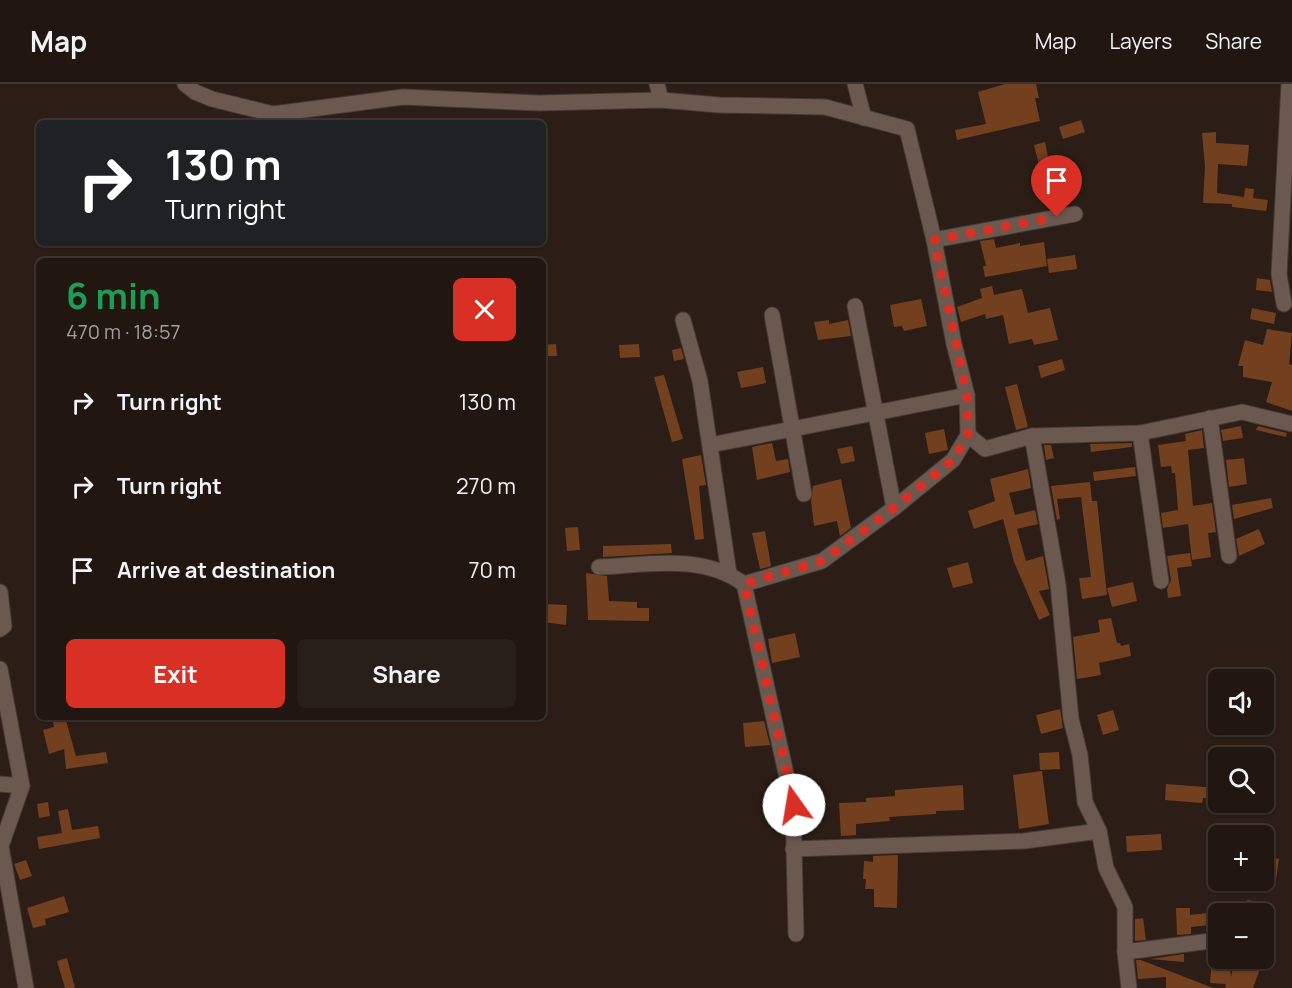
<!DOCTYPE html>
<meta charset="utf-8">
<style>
body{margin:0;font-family:Manrope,sans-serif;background:#291f19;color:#f1f3f6;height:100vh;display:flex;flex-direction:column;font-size:22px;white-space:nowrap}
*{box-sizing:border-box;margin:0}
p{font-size:20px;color:#a29f9f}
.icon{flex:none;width:33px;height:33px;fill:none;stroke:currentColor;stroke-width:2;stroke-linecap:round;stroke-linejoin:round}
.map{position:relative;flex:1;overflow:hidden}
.details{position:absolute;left:36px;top:174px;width:510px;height:462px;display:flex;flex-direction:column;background:#211610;border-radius:9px;box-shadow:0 2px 4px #0004,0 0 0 2px #3e3530}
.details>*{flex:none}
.hud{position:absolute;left:36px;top:36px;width:510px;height:126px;border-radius:9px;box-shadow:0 2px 4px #0004,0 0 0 2px #3e3530;background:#202124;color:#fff;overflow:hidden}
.fabs{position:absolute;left:1208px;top:585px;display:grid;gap:12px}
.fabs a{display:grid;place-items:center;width:66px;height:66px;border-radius:9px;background:#211610;box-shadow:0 2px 4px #0004,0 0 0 2px #3e3530;font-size:30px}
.pin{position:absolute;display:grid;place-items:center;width:51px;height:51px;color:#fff;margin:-62px -26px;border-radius:50% 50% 50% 0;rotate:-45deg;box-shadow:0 0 6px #0007}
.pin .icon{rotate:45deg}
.me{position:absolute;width:66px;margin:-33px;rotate:347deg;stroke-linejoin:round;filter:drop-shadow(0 0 4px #0008)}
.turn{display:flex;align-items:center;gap:21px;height:126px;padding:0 30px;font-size:27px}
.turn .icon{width:78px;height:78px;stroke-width:2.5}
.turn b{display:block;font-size:42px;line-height:51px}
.round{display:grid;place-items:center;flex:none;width:63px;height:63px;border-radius:9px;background:#291f19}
.overview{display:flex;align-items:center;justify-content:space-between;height:102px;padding:0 30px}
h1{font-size:36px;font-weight:700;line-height:45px;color:#1e9e55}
.primary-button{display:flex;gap:12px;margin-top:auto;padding:12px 30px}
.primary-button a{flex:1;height:69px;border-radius:9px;background:#d93025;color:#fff;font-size:24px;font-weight:700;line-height:69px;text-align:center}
.primary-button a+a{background:#291f19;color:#f1f3f6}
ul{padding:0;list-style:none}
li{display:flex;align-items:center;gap:18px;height:84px;padding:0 30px}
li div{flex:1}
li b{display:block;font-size:22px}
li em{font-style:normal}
header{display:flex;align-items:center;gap:36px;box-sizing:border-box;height:84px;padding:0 30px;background:#211610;border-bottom:2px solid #3e3530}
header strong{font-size:28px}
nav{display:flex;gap:33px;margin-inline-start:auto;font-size:21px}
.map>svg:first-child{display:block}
</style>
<header>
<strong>Map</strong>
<nav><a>Map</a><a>Layers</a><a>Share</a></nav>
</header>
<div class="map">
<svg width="1292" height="904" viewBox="0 0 1292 904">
<rect width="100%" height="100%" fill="#2c1e16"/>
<g fill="#723f1f">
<path d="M1005,0H1036L1039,14H1035L1040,37L957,56L955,46L986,40L978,8Z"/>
<path d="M1081,36L1085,48L1063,55L1059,43Z"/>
<path d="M1216,48V59L1249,61L1247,82L1218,80L1217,109L1244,113L1245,104L1254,105L1253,114L1268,116L1266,127L1232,123V120L1203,119L1205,82L1202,49Z"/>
<path d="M1045,58L1051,88L1056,87L1063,122L1050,125L1034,61Z"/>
<path d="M994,155L996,164L1020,159V162L1044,158L1047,182L985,193L983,182H986L980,157Z"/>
<path d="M1075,171L1077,185L1049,189L1047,175Z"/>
<path d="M1257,194L1270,196L1272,208L1256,206Z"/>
<path d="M992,202L994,211L1022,205L1028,229L1050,224L1058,256L1034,261L1032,255L1009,260L1003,231L986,235L985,230L961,238L957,223L982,214L980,205Z"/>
<path d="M921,215L927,242L904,247L902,242L894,243L890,221Z"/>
<path d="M1252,224L1276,229L1274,240L1250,235Z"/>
<path d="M829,236V240L848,236L851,252L818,256L814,238Z"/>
<path d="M1267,245L1292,249L1289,280L1292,281V327L1266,318L1272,298L1243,293V282H1238L1245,256L1263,261Z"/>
<path d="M556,260L557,272H543V261Z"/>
<path d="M639,260L640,273L620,274L619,261Z"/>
<path d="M681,264L684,275L674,277L672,266Z"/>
<path d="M1062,275L1065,286L1041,294L1038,282Z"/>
<path d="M763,283L766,299L741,304L737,288Z"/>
<path d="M664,291L683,355L672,358L654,293Z"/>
<path d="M1017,300L1028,343L1016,346L1005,303Z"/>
<path d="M1241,342L1243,354L1223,357L1221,346Z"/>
<path d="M1258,342L1287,349L1286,353L1256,346Z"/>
<path d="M944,345L948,366L929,370L925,349Z"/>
<path d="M1202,346L1204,364L1188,366L1193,422L1212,419L1216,448L1208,449L1211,473L1192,476L1188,440L1163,444L1161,429L1178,426L1175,389H1172L1171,382L1161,383L1158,361L1186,357L1185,350Z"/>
<path d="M772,359L776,377L788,375L790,388L757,396L752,363Z"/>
<path d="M1132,359V363L1091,368L1090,360Z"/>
<path d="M1044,361H1051L1054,374L1046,376Z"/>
<path d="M852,362L855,377L841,380L837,365Z"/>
<path d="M701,371L706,401L699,402L704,455L695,456L682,375Z"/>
<path d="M1244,374L1247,400L1229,403L1226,376Z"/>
<path d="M1135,383L1136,392L1094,397L1093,388Z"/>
<path d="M1028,385L1031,404L1009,409L1015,431L1035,426L1038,440L1017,445L1026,477L1043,472L1049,505L1039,507L1050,531L1039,536L1014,478L1003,435L974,445L968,427L995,417L990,395Z"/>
<path d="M841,395L851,444L840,452L837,437L814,442L811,417L813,402Z"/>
<path d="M1090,398L1092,417H1097L1107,511L1082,515L1079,494L1091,493L1081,413L1057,415L1060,435L1057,436L1051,402Z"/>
<path d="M1271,414L1273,424L1234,435L1232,421Z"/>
<path d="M578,443L580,466L567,467L565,444Z"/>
<path d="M1259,445L1265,460L1239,472L1236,455Z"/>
<path d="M765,447L771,482L760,485L752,449Z"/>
<path d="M671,460L672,469L603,473V462Z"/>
<path d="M1190,469L1192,482L1177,484L1181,512L1168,514L1167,505L1171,496L1167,472Z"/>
<path d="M968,478L973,499L953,504L947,484Z"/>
<path d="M586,489L607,492L609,517L637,518V524H649V537L588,536Z"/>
<path d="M1133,498L1137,517L1112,523L1107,504Z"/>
<path d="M543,520L567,521L566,541L543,538Z"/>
<path d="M1111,534L1117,559H1120L1121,562L1129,560L1131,572L1099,579L1101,591L1077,595L1073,553L1100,548L1098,536Z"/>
<path d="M795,549L800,573L772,579L768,555Z"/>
<path d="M1060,625L1063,644L1041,650L1036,631Z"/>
<path d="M1113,626L1119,646L1103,651L1097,631Z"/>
<path d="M52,633H65L76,672L106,668L108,679L66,685L64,665L49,670L43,646L54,643Z"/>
<path d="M764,637L770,661L745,663L743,639Z"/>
<path d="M1059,668L1060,685L1040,686L1039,669Z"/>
<path d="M1042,687L1049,740L1019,745L1013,691Z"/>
<path d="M1166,700L1218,704V715L1203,714L1202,719L1165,716Z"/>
<path d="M963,701L964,726L936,727V730L889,733L890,737L856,740V751L841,752L839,719L866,718V714L895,712V706Z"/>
<path d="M48,718L50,732L39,734L37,720Z"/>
<path d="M68,725L72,746L98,742L100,754L39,765L37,753L62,749L58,727Z"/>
<path d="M1161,750L1162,766L1127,768L1126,752Z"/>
<path d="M898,771L897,824L874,823V805H865L866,795H863L864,777L873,778V772Z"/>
<path d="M1266,773L1279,775L1276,796L1263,794Z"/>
<path d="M26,776L32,792L20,796L14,780Z"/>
<path d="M64,812L69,828L45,835L46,841L33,844L27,824Z"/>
<path d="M1247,816L1273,821L1268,852H1263V830H1244Z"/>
<path d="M1176,824H1190V831L1218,828V840L1191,843V850L1177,851Z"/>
<path d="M1143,834L1146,856L1135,857V835Z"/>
<path d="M1184,870V878L1150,875Z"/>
<path d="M67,874L75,904H65L57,877Z"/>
<path d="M1212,874H1229L1231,893L1235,874H1264L1253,904H1225L1226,900L1210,899Z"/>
<path d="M1136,876H1141L1213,904H1166V893L1138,895Z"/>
</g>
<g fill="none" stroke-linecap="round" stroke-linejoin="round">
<g stroke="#453a34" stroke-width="17">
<g id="minor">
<path d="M185,0L195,8L212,15L273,30L403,13L539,19L661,16L719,21L825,23L907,45L934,156L954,260L967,311L968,351L985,365L1032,352L1140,349L1242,328L1292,340"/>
<path d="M657,0L661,16"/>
<path d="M855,0L864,34"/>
<path d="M934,156L1075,130"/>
<path d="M1284,220L1279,190L1289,0"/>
<path d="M855,222L894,424"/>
<path d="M772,231L804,410"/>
<path d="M683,236L700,297L729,489"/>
<path d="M1210,334L1229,472"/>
<path d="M1140,349L1161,497"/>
<path d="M1032,352L1058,500L1071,635L1080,671L1085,718L1099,747L1106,784L1125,823V868L1129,904"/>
<path d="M710,361L967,311"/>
<path d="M599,483C647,481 702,469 744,500L822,477L894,424L953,376L968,351"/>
<path d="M744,500L793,721L796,850"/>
<path d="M0,508L4,542L0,545"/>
<path d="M0,585L22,702L1,762L26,904"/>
<path d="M0,700L22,702"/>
<path d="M793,765L1024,757L1099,747"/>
<path d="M1125,868L1218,856"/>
</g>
</g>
<use href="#minor" stroke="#6b5950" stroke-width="15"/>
</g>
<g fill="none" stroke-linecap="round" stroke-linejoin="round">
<path stroke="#d93025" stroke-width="10" stroke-dasharray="0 18" d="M794,721L744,500L822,477L894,424L953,376L968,351L967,311L934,156L1057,133"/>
</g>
</svg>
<div class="fabs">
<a><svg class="icon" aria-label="sound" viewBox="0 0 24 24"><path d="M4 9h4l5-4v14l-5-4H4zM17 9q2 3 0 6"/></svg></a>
<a><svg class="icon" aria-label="search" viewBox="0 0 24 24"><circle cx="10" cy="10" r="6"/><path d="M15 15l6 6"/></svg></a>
<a>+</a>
<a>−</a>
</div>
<div class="pin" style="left:1057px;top:133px;background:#d93025"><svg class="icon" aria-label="arrive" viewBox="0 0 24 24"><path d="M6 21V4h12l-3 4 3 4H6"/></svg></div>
<svg class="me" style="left:794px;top:721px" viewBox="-20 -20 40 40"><circle r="19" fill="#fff"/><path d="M0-13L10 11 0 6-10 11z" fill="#d93025"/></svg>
<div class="hud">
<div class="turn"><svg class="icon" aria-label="right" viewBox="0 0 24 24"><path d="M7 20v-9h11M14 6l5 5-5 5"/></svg><div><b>130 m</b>Turn right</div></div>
</div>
<section class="details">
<div class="overview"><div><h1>6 min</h1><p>470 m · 18:57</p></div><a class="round" style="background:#d93025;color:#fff"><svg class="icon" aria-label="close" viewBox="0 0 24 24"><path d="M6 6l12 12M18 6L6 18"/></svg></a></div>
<ul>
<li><svg class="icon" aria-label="right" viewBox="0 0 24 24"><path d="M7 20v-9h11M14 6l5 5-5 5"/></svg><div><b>Turn right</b></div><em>130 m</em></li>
<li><svg class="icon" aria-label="right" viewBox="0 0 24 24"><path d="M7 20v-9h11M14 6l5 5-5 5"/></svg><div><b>Turn right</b></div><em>270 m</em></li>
<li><svg class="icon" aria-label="arrive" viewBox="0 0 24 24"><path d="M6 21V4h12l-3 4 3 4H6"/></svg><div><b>Arrive at destination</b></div><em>70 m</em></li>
</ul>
<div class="primary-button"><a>Exit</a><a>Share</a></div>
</section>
</div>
